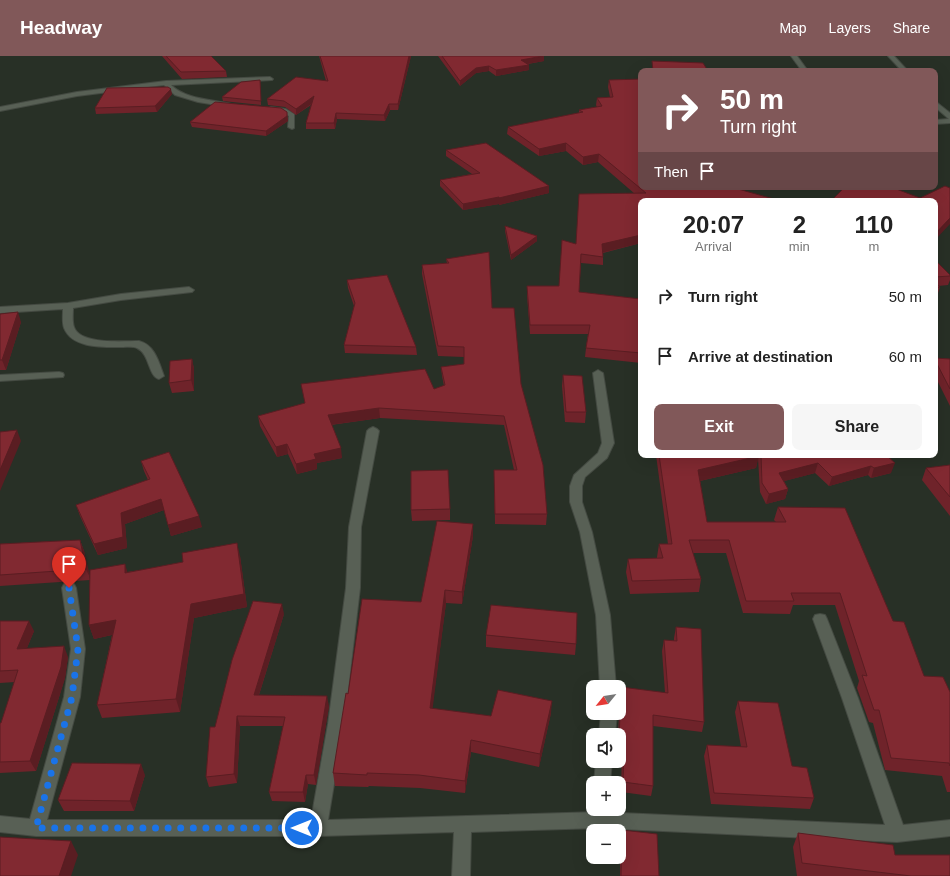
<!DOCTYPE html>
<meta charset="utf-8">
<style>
body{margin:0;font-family:Arial,sans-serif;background:#f6f6f6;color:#222;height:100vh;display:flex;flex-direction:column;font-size:15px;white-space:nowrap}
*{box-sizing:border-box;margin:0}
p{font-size:13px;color:#767676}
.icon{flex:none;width:22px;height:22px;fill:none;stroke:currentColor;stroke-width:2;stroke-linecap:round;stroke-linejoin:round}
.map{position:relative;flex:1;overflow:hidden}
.side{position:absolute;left:638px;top:142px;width:300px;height:260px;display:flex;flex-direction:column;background:#fff;border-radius:8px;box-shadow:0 4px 16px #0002}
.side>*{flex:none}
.hud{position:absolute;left:638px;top:12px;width:300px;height:122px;border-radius:8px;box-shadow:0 4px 16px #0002;background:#815859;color:#fff;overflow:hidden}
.needle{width:26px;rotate:240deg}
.tools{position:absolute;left:586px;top:624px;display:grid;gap:8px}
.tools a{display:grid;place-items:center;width:40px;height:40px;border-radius:8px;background:#fff;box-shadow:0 4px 16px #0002;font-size:20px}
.pin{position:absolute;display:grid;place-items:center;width:34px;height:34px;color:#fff;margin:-41px -17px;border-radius:50% 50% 50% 0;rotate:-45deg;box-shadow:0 0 4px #0007}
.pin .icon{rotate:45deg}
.me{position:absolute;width:44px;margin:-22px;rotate:270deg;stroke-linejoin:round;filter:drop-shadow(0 0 3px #0008)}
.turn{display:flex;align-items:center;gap:14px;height:84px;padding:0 16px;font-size:18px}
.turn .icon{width:52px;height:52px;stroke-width:2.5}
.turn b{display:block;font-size:28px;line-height:34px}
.then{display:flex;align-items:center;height:38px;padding:0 16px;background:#0003;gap:8px;font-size:15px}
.eta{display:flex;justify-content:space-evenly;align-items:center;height:68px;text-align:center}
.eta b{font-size:24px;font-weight:700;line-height:28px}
.cta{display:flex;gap:8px;margin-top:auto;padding:8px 16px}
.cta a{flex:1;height:46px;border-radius:8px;background:#815859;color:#fff;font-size:16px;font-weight:700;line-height:46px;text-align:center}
.cta a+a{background:#f6f6f6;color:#222}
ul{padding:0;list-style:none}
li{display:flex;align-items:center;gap:12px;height:60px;padding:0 16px}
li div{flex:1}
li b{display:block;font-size:15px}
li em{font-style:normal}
header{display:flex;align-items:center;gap:24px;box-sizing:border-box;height:56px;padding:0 20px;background:#815859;color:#fff}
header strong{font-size:19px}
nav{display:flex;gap:22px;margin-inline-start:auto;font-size:14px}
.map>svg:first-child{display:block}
</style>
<header>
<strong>Headway</strong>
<nav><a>Map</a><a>Layers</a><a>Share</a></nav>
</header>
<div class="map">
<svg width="950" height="820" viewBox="0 0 950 820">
<rect width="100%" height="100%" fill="#283026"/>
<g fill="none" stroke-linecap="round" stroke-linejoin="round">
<g stroke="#444a42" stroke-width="2">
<g id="street">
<path d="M791,0H797L808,15H802Z"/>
<path d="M888,0H894L908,15H902Z"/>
<path d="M270,21L273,23L272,24L171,29C187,44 211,43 231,48L232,49L229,51L198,46L175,39L164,29L77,40L0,55V51L77,36L166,25Z"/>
<path d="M935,45L950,57V67L935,68V64L949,63L935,51Z"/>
<path d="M271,51L286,53L294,58V72L292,73L288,71L289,60L282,56L269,54V52Z"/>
<path d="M189,231L194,234L192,236L121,244L73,252C73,258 72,265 74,271C80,289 123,285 139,285C155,289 159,307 164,320L159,323C148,320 150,298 137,292C133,290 124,291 119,291C101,291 72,292 64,272C62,266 63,259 63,253L0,257V251L68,247L121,238Z"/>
<path d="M598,314L603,317L614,387L607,402L585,421L582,430V446L592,476L610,559L616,631H600L596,559L580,476L570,446V430L574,419L598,397L602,387L593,317Z"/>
<path d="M59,316L63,317L64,319L63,321L0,325V319Z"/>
<path d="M373,371L377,373L379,375L361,471L360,532L344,668L328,764L599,756L885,769L842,642L813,563L815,559L820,558L825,559L827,563L858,642L903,769L950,764V780L897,786L599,772L471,776L470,820H452L454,776L318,780H36L0,776V760L30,763L64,641L71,593L62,532L64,528L69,527L74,528L76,532L85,593L80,641L47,764H311L328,668L346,532L349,471L367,375L369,373Z"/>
<path d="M601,657H617L615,679H599Z"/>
<path d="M596,705H612L610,727H594Z"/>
</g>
</g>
<use href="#street" fill="#586055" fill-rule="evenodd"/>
</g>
<g fill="#6f232a">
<path d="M162,0H211L226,15L227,21L182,23Z"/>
<path d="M319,0H411L398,54H390L385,65L337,63L335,73H306V67L311,49L296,59L285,51L268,49L267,43L326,25Z"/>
<path d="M438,0H544V5L528,8L529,9V14L496,20L489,15L476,17L460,30Z"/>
<path d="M260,24L261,49L223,45L222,41Z"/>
<path d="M609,24L641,131H760L743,134L641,145V187L603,197V209L581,207L579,236L641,243V307L585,301L586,292L588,278H530L527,239V230H559L576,188L635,138L598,106L583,109L566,95L539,100L507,78L508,71L579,57V54L597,51L596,49L597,42L610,41L608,31Z"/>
<path d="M172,38L157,56L96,58L95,52Z"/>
<path d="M287,56L288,65L266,80L192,71L190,66Z"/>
<path d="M446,94L549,130V137L499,149V148L463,154L440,130V124L472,118L446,100Z"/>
<path d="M505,170L537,180V185L511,204L505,175Z"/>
<path d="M446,203L492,252L521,328L547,458L546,469L495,468L494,414H514L504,369L380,362L331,369L342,402L317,407V413L297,418L288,398L277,401L260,370L258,360L434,333L444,330L442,320L441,311L464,308V301L438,300L422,218V209L447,207Z"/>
<path d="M935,204L950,219V224L948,229L938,230L940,231L937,240L935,241Z"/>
<path d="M347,224L416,291L417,299L345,297L344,289L354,250L348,232Z"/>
<path d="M0,258L21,266L6,314H0Z"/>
<path d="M935,302L950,303V350L935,320Z"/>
<path d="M192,303L194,313V335L172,337L169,327Z"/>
<path d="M563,319L586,356L585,367L565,366L562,330Z"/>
<path d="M656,399H886L891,417L871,422L868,419L829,430L815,417L784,425L788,433L785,443L766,448L760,436L758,402L756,412L700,425L707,466H776L774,464L778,451L893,565L924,620L950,636V736H947L942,720L885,714L873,667L869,666L857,632L859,625L835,549H793L790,558L743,557L726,497H693L701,523L699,536L630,538L626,516L628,503L657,502V501L659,488H668Z"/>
<path d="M141,405L202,471L171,480L164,454L125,468L127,492L98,499L80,460L76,449L148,424L144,415Z"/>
<path d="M950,409V460L922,424L926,412Z"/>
<path d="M450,453V464L412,465L411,454Z"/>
<path d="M473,468V480L462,548L446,547L432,653L491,660L551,657L539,711L471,696L465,737L420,732L369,730L368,731L335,730L333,717L348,638L421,546Z"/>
<path d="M80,484L84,495L90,523L127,516L240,500L247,551L194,562L180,656L102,662L97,649L112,579L94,583L89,569L90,524L0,530V488Z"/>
<path d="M284,558L259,639L329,650L316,729L308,728L305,746L272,745L269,736L283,670H240L237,727L209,731L206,721L215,671Z"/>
<path d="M0,565L34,575L27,592L68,601L65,622L36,715L0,717V667H1L15,626L0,627Z"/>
<path d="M676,571L704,666L702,676L653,670V730L651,740L621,736L622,695H619V679H618L620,641L621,631L665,637L662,595L664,584L674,585V582Z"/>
<path d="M486,579L576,588L575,599L486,591Z"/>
<path d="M738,645L792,710L814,742L810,753L711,748L704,700L707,689L741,691L735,656Z"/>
<path d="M145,719L134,755H64L58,744Z"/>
<path d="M622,774L659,820H620V784Z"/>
<path d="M798,777L895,799L950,820H797L793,791Z"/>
</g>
<g fill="#5a1d22">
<path d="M409,0H411L398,54V48Z"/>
<path d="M544,0V5L521,9V4Z"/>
<path d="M529,9V14L496,20V14Z"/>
<path d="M489,10V15L476,17L460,30V25L476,12Z"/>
<path d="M171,33L172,38L157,56L155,50Z"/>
<path d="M314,40V46L296,59V53Z"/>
<path d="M389,48L390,54L385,65L384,59Z"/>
<path d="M336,57L337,63L335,73L334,67Z"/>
<path d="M287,60L288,65L266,80V75Z"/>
<path d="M566,87V95L539,100V93Z"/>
<path d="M599,98L598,106L583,109V101Z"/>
<path d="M549,130V137L499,149V142Z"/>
<path d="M726,131H760L725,138Z"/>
<path d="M499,141V148L463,154V148Z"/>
<path d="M950,162V168L935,184V178Z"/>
<path d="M641,179V187L601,197L602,188Z"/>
<path d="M537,180V185L511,204V199Z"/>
<path d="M18,256L21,266L6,314L2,304Z"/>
<path d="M192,303L194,313V335L191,324Z"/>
<path d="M379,352L380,362L329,369L328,359Z"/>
<path d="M17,374L21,385L0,435V414Z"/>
<path d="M287,388L288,398L277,401L276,391Z"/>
<path d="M341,392L342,402L317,407V413L297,418L296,408L314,398Z"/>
<path d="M759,400L756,412L695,426L698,414Z"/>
<path d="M818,407L815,417L777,427L779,417Z"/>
<path d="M895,407L891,417L871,422L874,412Z"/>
<path d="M871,410L868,419L829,430L832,421Z"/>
<path d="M788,433L785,443L766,448L769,438Z"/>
<path d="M161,443L164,454L125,468L127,492L98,499L94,488L121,457Z"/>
<path d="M199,460L202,471L171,480L168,469Z"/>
<path d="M473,468V480L462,548V536Z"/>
<path d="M80,484L84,495L91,524L86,513Z"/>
<path d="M237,487L240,500L247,551L194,562L180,656L176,643L191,548Z"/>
<path d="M125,508L129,521L125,517Z"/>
<path d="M445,534L446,547L431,665L430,652Z"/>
<path d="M282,548L284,558L256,648L254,639Z"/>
<path d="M116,564L120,577L94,583L89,569Z"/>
<path d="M29,565L34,575L22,604L17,593Z"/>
<path d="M64,590L68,601L65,622L36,715L30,705Z"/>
<path d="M327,640L329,650L316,729L314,719Z"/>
<path d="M552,645L551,657L539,711L540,698Z"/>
<path d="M237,660L240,670L237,727L234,718Z"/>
<path d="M471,684V696L465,737V725Z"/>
<path d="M141,708L145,719L134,755L130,745Z"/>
<path d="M306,719L308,728L305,746L303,736Z"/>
<path d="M71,785L78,799L71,820H59Z"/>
</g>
<g fill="#812931" stroke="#5a1d22">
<path d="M166,0H211L226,15L181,16Z"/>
<path d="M320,0H409L398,48H389L384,59L336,57L334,67H306L314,40L296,53L284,45L267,43L296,21L328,25Z"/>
<path d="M442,0H543L521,4L529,9L496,14L489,10L476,12L460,25Z"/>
<path d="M652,5L703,7L708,15H653Z"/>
<path d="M641,23V131H731L781,145H641V179L602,188L603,201L581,198L579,236L641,243V297L586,292L590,269H530L527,230H559L562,184L576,188L579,138L646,137L599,98L583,101L566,87L539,93L508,71L583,56L579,54L602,50L597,42L613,41L609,24Z"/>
<path d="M260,24L261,45L222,41L241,26Z"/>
<path d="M168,31L171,33L155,50L95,52L107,32Z"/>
<path d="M215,46L281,52L287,56V60L266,75L190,66Z"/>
<path d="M486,87L549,130L499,142V141L463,148L440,124L480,117L446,94Z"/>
<path d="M945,130L950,132V162L935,178V145H831L845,131H891L920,142Z"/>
<path d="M505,170L537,180L511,199Z"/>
<path d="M489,196L492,252H514L521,328L543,409L547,458H495L494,414H517L504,360L379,352L328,359L341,392L314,398L316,403L296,408L287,388L276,391L258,360L305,347L301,328L425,313L434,333L445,329L441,311L464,308V291L438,290L422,209L449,207L446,203Z"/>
<path d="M935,204L950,219V220L935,221Z"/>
<path d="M387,219L416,291L344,289L355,247L347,224Z"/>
<path d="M935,227L940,231L935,232Z"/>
<path d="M18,256L2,304H0V258Z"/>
<path d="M935,302L950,303V333L935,304Z"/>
<path d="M192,303L191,324L169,327L170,305Z"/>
<path d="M563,319L582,320L586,356H566Z"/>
<path d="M17,374L0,414V376Z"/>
<path d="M169,396L199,460L168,469L161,443L121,457L123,481L94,488L76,449L150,423L141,405Z"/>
<path d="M659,399H758L759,400L698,414L707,466H786L778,451L845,452L893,565L904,566L924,620L943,621L950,636V710L949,707L891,702L879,654H874L862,619L867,620L840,537H791L794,545H746L729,484H689L701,523L632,525L628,503L663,502L659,488H672Z"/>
<path d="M761,399H886L895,407L874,412L871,410L832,421L818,407L779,417L788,433L769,438L762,427Z"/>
<path d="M950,409V441L926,412Z"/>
<path d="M448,414L450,453L411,454V415Z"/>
<path d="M437,465L473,468L462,536L445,534L430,652L491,660L498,634L552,645L540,698L471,684L465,725L419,719L367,717V719L333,717L346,637L348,638L362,543L421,546Z"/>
<path d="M80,484L86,513L0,519V488Z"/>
<path d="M237,487L244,538L191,548L176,643L97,649L116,564L89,569L90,514L125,508V517L183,506L182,497Z"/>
<path d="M253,545L282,548L254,639L327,640L314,719H306L303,736H269L285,661L237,660L234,718L206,721L210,671H215L232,604Z"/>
<path d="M491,549L577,557L576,588L486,579Z"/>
<path d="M0,565H29L17,593L64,590L61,611L30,705L0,706V667H1L18,614L0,615Z"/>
<path d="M676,571L701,573L704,666L653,659V730L623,726L624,685L619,684L621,631L668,637L664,584L677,585Z"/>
<path d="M738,645L778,647L792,710L807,712L814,742L714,737L707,689L747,691Z"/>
<path d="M72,707L141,708L130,745L58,744Z"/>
<path d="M622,774L657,778L659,820H621Z"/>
<path d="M798,777L893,789L895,799H950V820H911L802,807Z"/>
<path d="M0,781L71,785L59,820H0Z"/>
</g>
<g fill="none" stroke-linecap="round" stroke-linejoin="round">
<path stroke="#1a73e8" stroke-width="7" stroke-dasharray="0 12.6" d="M69,532L78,593L72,641L36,772H302"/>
</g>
</svg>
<div class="tools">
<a><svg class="needle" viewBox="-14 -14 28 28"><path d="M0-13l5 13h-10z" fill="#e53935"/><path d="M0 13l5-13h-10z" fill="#767676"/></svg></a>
<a><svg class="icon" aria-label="sound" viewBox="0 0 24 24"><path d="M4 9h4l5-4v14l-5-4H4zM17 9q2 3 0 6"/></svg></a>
<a>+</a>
<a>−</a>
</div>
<div class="pin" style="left:69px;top:532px;background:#d93025"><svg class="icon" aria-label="arrive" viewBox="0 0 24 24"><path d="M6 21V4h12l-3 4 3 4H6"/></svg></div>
<svg class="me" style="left:302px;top:772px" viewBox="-20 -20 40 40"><circle r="17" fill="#1a73e8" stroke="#fff" stroke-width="3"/><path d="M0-11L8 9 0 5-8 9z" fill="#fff"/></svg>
<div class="hud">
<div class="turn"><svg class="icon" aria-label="right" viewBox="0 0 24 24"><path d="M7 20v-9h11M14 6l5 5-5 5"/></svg><div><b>50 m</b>Turn right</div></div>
<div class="then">Then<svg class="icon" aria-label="arrive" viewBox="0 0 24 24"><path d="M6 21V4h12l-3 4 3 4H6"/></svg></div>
</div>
<section class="side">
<div class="eta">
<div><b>20:07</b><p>Arrival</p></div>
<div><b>2</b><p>min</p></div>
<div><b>110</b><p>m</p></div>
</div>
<ul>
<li><svg class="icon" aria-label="right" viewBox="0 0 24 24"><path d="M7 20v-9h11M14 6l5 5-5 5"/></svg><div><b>Turn right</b></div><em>50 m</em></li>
<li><svg class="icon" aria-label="arrive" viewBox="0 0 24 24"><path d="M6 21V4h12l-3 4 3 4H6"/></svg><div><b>Arrive at destination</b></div><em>60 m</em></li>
</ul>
<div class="cta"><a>Exit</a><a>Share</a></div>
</section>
</div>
